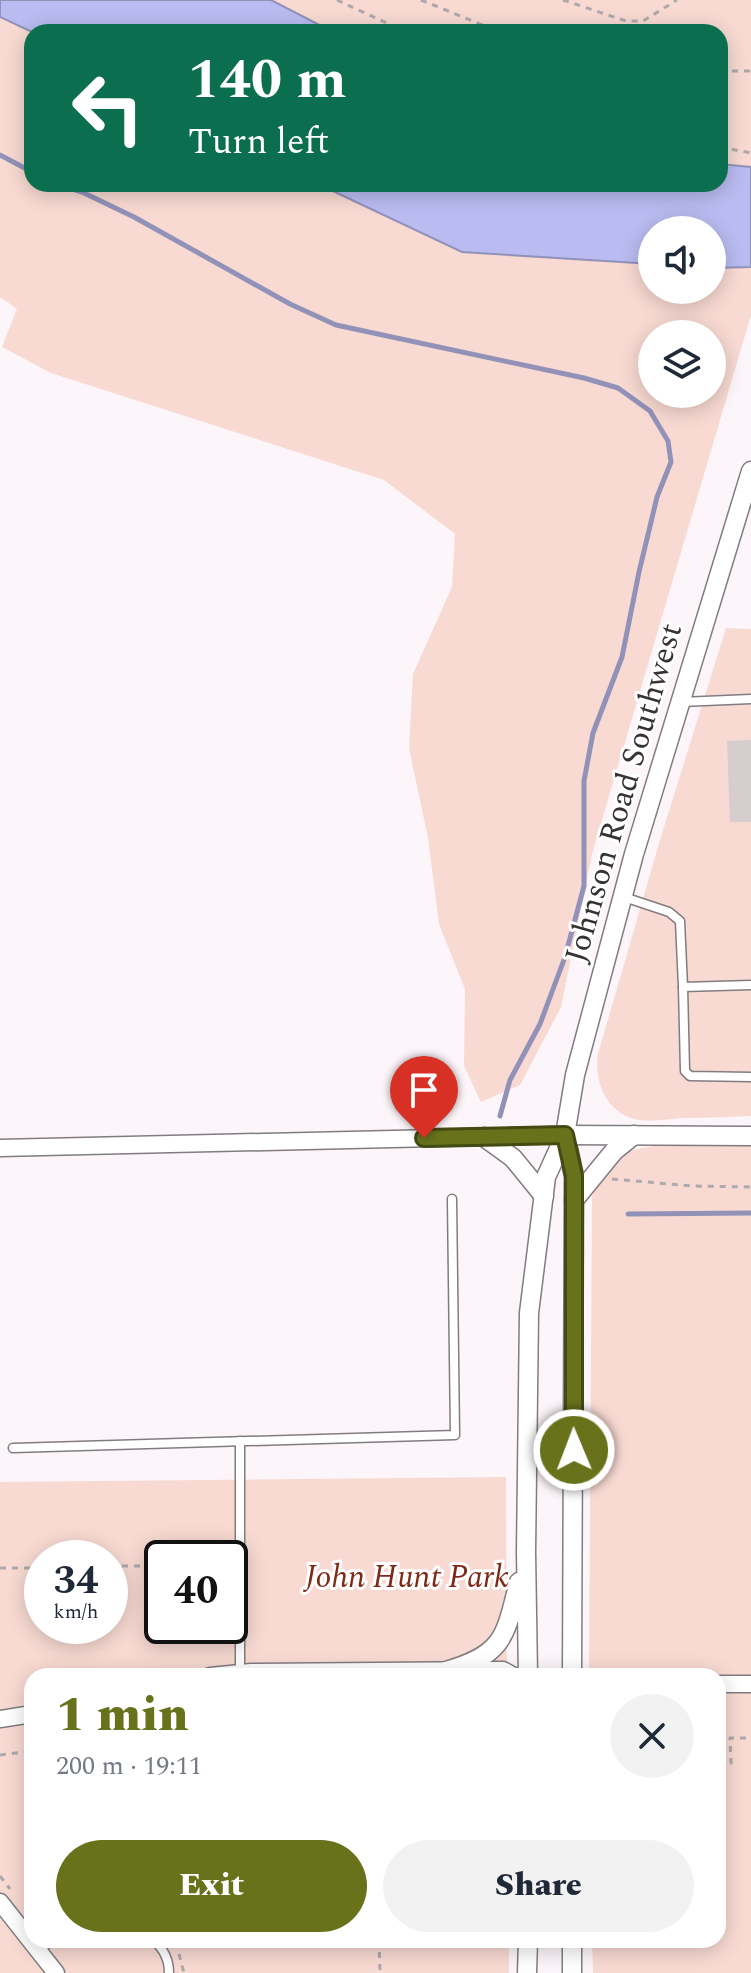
<!DOCTYPE html>
<meta charset="utf-8">
<style>
body{margin:0;font-family:Spectral,serif;background:#f2f2f3;color:#1f2937;height:100vh;display:flex;flex-direction:column;font-size:30px;white-space:nowrap}
*{box-sizing:border-box;margin:0}
p{font-size:26px;color:#747a83}
.icon{flex:none;width:44px;height:44px;fill:none;stroke:currentColor;stroke-width:2;stroke-linecap:round;stroke-linejoin:round}
.map{position:relative;flex:1;overflow:hidden}
.details{position:absolute;left:24px;top:1668px;width:702px;height:280px;display:flex;flex-direction:column;background:#fff;border-radius:24px;box-shadow:0 4px 20px #0003}
.details>*{flex:none}
.guide{position:absolute;left:24px;top:24px;width:704px;height:168px;border-radius:24px;box-shadow:0 4px 20px #0003;background:#0b6e4f;color:#fff;overflow:hidden}
.controls{position:absolute;left:638px;top:216px;display:grid;gap:16px}
.controls a{display:grid;place-items:center;width:88px;height:88px;border-radius:50%;background:#fff;box-shadow:0 4px 20px #0003;font-size:40px}
.speed{position:absolute;left:24px;top:1540px;display:flex;gap:16px;font-size:40px;font-weight:700;text-align:center}
.speed>*{display:grid;place-content:center;width:104px;height:104px;border-radius:50%;background:#fff;box-shadow:0 4px 20px #0003;line-height:1}
.speed small{font-size:20px;font-weight:400}
.speed .limit{border:4px solid #111;border-radius:12px;background:#fff;color:#111}
.pin{position:absolute;display:grid;place-items:center;width:68px;height:68px;color:#fff;margin:-82px -34px;border-radius:50% 50% 50% 0;rotate:-45deg;box-shadow:0 0 8px #0007}
.pin .icon{rotate:45deg}
.me{position:absolute;width:88px;margin:-44px;rotate:359deg;stroke-linejoin:round;filter:drop-shadow(0 0 6px #0008)}
.turn{display:flex;align-items:center;gap:28px;height:168px;padding:0 32px;font-size:36px}
.turn .icon{width:104px;height:104px;stroke-width:2.5}
.turn b{display:block;font-size:56px;line-height:68px}
.round{display:grid;place-items:center;flex:none;width:84px;height:84px;border-radius:42px;background:#f2f2f3}
.head{display:flex;align-items:center;justify-content:space-between;height:136px;padding:0 32px}
h1{font-size:48px;font-weight:800;line-height:60px;color:#67721b}
.action{display:flex;gap:16px;margin-top:auto;padding:16px 32px}
.action a{flex:1;height:92px;border-radius:48px;background:#67721b;color:#fff;font-size:32px;font-weight:800;line-height:92px;text-align:center}
.action a+a{background:#f2f2f3;color:#1f2937}
.map>svg:first-child{display:block}
</style>
<div class="map">
<svg width="751" height="1973" viewBox="0 0 751 1973">
<rect width="100%" height="100%" fill="#fcf5f9"/>
<g fill="#f8dad2" fill-rule="evenodd">
<path d="M271,0H751V167L720,164V32H333Z"/>
<path d="M0,17L32,32V184H318L462,252L652,264V290H712V268L751,267V315L592,854L561,1007L520,1085L481,1102L464,1066L465,989L439,924L428,838L409,748L413,674L452,587L455,534L384,480L51,373L2,347L17,309L0,297ZM652,334H712V394H652Z"/>
<path d="M726,628L751,629V1116C728,1117 706,1118 683,1118C669,1119 653,1122 639,1120C607,1114 594,1084 598,1054L660,840Z"/>
<path d="M751,1143V1973H593L592,1940H718V1676H589L592,1197C611,1148 634,1146 681,1145C705,1144 728,1144 751,1143Z"/>
<path d="M506,1477L507,1676H32V1940H509V1973H0V1482ZM42,1558H110V1626H42ZM162,1558H230V1626H162Z"/>
</g>
<g fill="#babbf1" stroke="#9292b9" stroke-width="2">
<path d="M0,0H271L333,32H32L0,17Z"/>
<path d="M720,164L751,167V267L712,268V230H652V264L462,252L318,184H720Z"/>
</g>
<g fill="none" stroke-linecap="round" stroke-linejoin="round">
<g stroke="#9292b9" stroke-width="5">
<path d="M0,155L32,172"/>
<path d="M56,184L82,192L134,217L290,304L336,325L584,378L618,388L650,411L668,441L671,462L657,497L639,572L622,657L593,733L584,781V886L565,957L540,1024L510,1080L500,1116"/>
<path d="M628,1214L751,1213"/>
</g>
</g>
<path fill="#d6cdcf" d="M751,740V822H730L727,741Z"/>
<g fill="none" stroke-linecap="round" stroke-linejoin="round">
<g stroke="#827c80" stroke-width="11">
<g id="service">
<path d="M681,702L751,699"/>
<path d="M624,897L669,912L680,921L683,987L751,985"/>
<path d="M683,987L685,1071L690,1076L751,1077"/>
<path d="M240,1441V1675"/>
<path d="M13,1448L455,1435L452,1199"/>
<path d="M153,1940C163,1948 169,1960 169,1973"/>
<path d="M39,1950L52,1940"/>
</g>
</g>
<g stroke="#827c80" stroke-width="19">
<g id="minor">
<path d="M0,1148L565,1135"/>
<path d="M210,1676L251,1672L503,1670L514,1676"/>
<path d="M718,1684H751"/>
<path d="M0,1719L32,1714"/>
<path d="M0,1902L56,1973"/>
</g>
</g>
<g stroke="#827c80" stroke-width="21">
<g id="tertiary">
<path d="M565,1135L574,1176L572,1676"/>
<path d="M565,1135L751,1136"/>
<path d="M484,1137L513,1158L544,1196"/>
<path d="M574,1200L614,1151L634,1135"/>
<path d="M446,1671C505,1654 505,1636 519,1582"/>
<path d="M528,1676L526,1552L529,1313L546,1177L565,1135L575,1075L634,854L751,471"/>
<path d="M572,1940V1973"/>
<path d="M527,1973L528,1940"/>
</g>
</g>
<g stroke="#aea9ac" stroke-width="3" stroke-dasharray="6 6" stroke-linecap="butt">
<path d="M337,0L406,32"/>
<path d="M421,0L500,32"/>
<path d="M563,0L626,21H643L677,0"/>
<path d="M720,71H751"/>
<path d="M720,147L751,153"/>
<path d="M612,1179L693,1186L751,1187"/>
<path d="M110,1566H145"/>
<path d="M0,1568H42"/>
<path d="M0,1755L32,1751"/>
<path d="M718,1763H731L730,1738H751"/>
<path d="M0,1876L10,1889"/>
<path d="M379,1940L380,1973"/>
<path d="M179,1954L184,1973"/>
</g>
<use href="#service" stroke="#fff" stroke-width="8"/>
<use href="#minor" stroke="#fff" stroke-width="16"/>
<use href="#tertiary" stroke="#fff" stroke-width="18"/>
</g>
<g fill="none" stroke-linecap="round" stroke-linejoin="round">
<g stroke="#434a12" stroke-width="20">
<path id="route" d="M424,1138L565,1135L574,1176V1450"/>
</g>
<use href="#route" stroke="#67721b" stroke-width="14"/>
</g>
<g text-anchor="middle" dominant-baseline="central" stroke-width="6" stroke-linejoin="round" paint-order="stroke">
<g font-size="32" fill="#363335" stroke="#fff">
<text transform="translate(624 793) rotate(-74)">Johnson Road Southwest</text>
</g>
<g font-size="32" font-style="italic" fill="#802916" stroke="#fff">
<text x="407" y="1577">John Hunt Park</text>
</g>
</g>
</svg>
<div class="controls">
<a><svg class="icon" aria-label="sound" viewBox="0 0 24 24"><path d="M4 9h4l5-4v14l-5-4H4zM17 9q2 3 0 6"/></svg></a>
<a><svg class="icon" aria-label="layers" viewBox="0 0 24 24"><path d="M12 4l9 5-9 5-9-5zM3 14l9 5 9-5"/></svg></a>
</div>
<div class="speed"><div>34<small>km/h</small></div><div class="limit">40</div></div>
<div class="pin" style="left:424px;top:1138px;background:#d93025"><svg class="icon" aria-label="arrive" viewBox="0 0 24 24"><path d="M6 21V4h12l-3 4 3 4H6"/></svg></div>
<svg class="me" style="left:574px;top:1450px" viewBox="-20 -20 40 40"><circle r="17" fill="#67721b" stroke="#fff" stroke-width="3"/><path d="M0-11L8 9 0 5-8 9z" fill="#fff"/></svg>
<div class="guide">
<div class="turn"><svg class="icon" aria-label="left" viewBox="0 0 24 24"><path d="M17 20v-9H6M10 6l-5 5 5 5"/></svg><div><b>140 m</b>Turn left</div></div>
</div>
<section class="details">
<div class="head"><div><h1>1 min</h1><p>200 m · 19:11</p></div><a class="round"><svg class="icon" aria-label="close" viewBox="0 0 24 24"><path d="M6 6l12 12M18 6L6 18"/></svg></a></div>
<div class="action"><a>Exit</a><a>Share</a></div>
</section>
</div>
